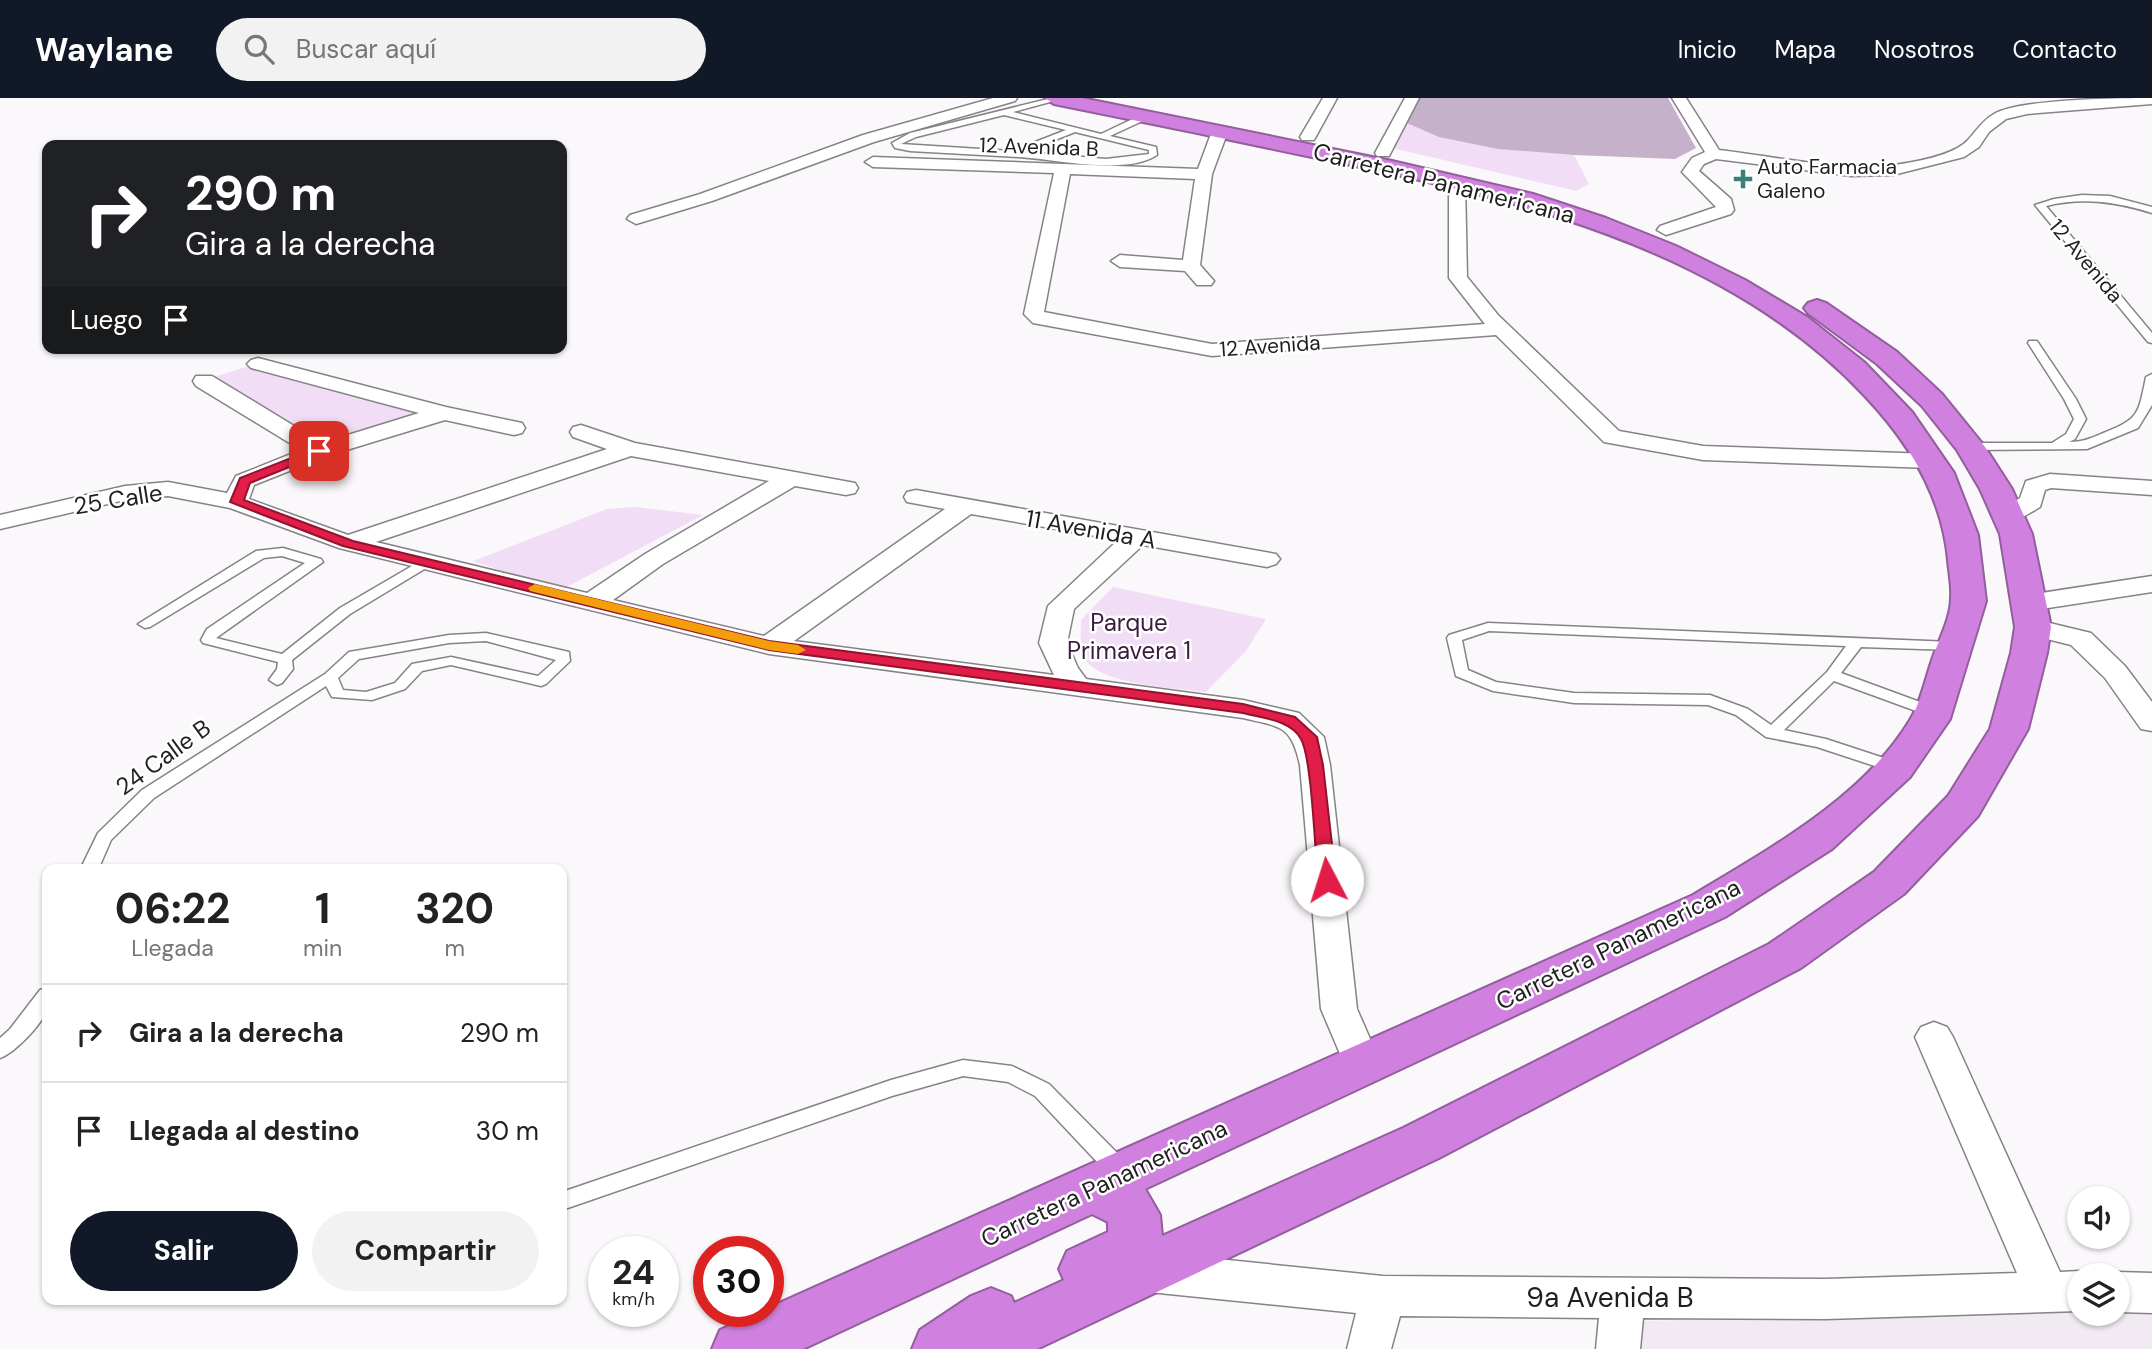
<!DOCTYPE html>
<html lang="es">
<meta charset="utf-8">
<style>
body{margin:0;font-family:"DM Sans",sans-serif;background:#f2f2f2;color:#222;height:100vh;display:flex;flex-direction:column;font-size:26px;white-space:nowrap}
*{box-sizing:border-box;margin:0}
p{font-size:23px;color:#767676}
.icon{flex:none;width:38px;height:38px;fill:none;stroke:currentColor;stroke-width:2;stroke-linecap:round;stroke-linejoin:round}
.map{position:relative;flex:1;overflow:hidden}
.sheet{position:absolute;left:42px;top:766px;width:525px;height:441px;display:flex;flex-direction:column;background:#fff;border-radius:14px;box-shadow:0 2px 5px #0004}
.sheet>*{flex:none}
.banner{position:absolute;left:42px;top:42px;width:525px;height:214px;border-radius:14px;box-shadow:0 2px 5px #0004;background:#202124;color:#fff;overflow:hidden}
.buttons{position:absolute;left:2067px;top:1088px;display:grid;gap:14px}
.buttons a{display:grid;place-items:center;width:63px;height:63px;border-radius:50%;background:#fff;box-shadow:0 2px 5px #0004;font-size:35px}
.speed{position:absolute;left:588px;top:1138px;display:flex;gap:14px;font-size:35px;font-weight:700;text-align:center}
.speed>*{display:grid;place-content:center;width:91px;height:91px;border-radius:50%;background:#fff;box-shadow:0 2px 5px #0004;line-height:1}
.speed small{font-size:18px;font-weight:400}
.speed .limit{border:10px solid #d22;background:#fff;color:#111}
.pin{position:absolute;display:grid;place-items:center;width:60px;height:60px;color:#fff;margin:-30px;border-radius:14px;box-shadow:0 4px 10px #0006}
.me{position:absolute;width:77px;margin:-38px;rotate:355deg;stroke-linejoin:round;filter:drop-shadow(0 0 5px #0008)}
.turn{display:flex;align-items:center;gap:24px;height:147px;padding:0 28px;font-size:32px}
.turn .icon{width:91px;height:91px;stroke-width:2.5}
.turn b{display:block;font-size:49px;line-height:60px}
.then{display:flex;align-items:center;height:66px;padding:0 28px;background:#0003;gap:14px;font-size:26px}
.eta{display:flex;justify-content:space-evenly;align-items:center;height:119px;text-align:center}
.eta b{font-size:42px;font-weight:700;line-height:49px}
.button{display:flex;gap:14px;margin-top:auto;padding:14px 28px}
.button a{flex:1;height:80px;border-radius:42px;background:#111827;color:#fff;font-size:28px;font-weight:700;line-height:80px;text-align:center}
.button a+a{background:#f2f2f2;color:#222}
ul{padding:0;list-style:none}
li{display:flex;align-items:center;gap:21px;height:98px;padding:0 28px;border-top:2px solid #e0e0e0}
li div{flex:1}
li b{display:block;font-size:26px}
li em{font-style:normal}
header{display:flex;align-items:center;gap:42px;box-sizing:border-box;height:98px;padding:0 35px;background:#111827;color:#fff}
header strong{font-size:33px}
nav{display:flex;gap:38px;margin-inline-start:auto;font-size:24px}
.search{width:490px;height:63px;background:#f2f2f2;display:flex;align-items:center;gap:18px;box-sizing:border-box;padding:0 24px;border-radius:38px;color:#767676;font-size:26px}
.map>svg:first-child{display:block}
</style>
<header>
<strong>Waylane</strong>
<div class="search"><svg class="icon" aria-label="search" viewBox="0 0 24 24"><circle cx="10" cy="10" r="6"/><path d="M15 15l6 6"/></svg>Buscar aquí</div>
<nav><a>Inicio</a><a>Mapa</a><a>Nosotros</a><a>Contacto</a></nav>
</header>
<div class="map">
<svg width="2152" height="1251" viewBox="0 0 2152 1251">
<rect width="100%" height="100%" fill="#fbf8fc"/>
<path fill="#f2eaf3" d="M2152,1212V1251H1595L1597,1224L2079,1213V1216H2118V1213Z"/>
<g fill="#f1ddf5">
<path d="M1400,22L1498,51L1574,57L1589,86L1576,93L1388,49Z"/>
<path d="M252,267L430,316L322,349L208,281Z"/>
<path d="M636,409L703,417L561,492L473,463L607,411Z"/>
<path d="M1113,489L1266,521L1246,553L1206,594C1177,590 1090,587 1082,555C1080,545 1081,532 1081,522Z"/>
</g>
<path fill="#c5b1c9" d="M1410,0H1668L1696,50L1675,61L1574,57L1498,51L1439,39L1400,22Z"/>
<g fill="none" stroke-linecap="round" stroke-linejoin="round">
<g stroke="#868386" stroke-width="3">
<g id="lane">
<path d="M1052,0L1061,1L1013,14L1101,36L1143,16H1149V20L1110,38L1156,49L1157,57C1124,78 1057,61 1018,59C982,57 946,55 910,53L895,50L892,45L910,35ZM1004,17L1066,32L1012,53L901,46L916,39ZM1075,34L1149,52V56L1106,61L1025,54Z"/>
<path d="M2082,97L2110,98L2152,109V115C2116,104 2084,99 2046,108L2152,235V245L2148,244L2035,107L2054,101Z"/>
<path d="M2029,243H2037L2076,301L2086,321L2075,341L2069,344C2081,344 2090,341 2101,336C2139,321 2138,318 2146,279L2152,276V307L2138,330L2087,351L1966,352V346L1970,345H2052L2066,336L2074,321L2064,301L2028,245Z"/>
<path d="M283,450L321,461L323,464L216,540L282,556L340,510L424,461L429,460L436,464L350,516L292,562L293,571L282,585L277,587L269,582L277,571L278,564L203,545L201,542L207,531L305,465L282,458L264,460L150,529L145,530L138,526L256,453Z"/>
<path d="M1488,525L1952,544L1959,548L1952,552L1861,549L1841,575L1939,611L1941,614L1939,617H1927L1834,583L1784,632L1826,641L1902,666L1904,670L1902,674L1896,675L1817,649L1766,639L1736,617L1708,607L1574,605L1493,593L1456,578L1447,540L1449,537ZM1489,533L1846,548L1827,574L1771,627L1748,611L1710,597L1574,595L1496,584L1468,572L1462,542Z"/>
<path d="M486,535L569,554L570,563L546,586L541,588L451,567L422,573L405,591L372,602L332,599L326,588L154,700L111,742L98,772H80L98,735L142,692L325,576L349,554L449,537ZM486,543L556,562L538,578L451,559L412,566L395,585L366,594L343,592L338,580L359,561L449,545Z"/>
<path d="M47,890C47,896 49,906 47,912C41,927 15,955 0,960V940L10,931L40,892Z"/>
<path d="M963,962L1012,968L1049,986L1130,1068L1133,1075L1130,1082L1122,1084L1114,1082L1035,998L1008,984L963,978L892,998L562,1112V1094L891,982Z"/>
</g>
</g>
<g stroke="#868386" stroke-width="3">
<g id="street">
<path d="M993,0H1017L1015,3L874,44L712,103L636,126L627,121L630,117L700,96L863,37Z"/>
<path d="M1323,0H1337L1314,42H1302L1300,39Z"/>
<path d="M1405,0H1419L1389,58H1377L1375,55Z"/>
<path d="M1672,0H1686L1719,52C1772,58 1842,74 1894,67C1915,64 1953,58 1968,42C1977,32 1982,23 1994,16C2020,1 2119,0 2152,0V6L2027,16L2006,21L1989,34L1979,49L1964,59L1893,77L1851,78L1716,61L1704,66L1699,73L1731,101L1734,112L1731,116L1666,137L1657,132L1660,128L1716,109L1682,74L1692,60L1705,54Z"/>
<path d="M1220,28L1228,33L1212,76L1200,167L1214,183L1211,187H1197L1185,173L1120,169L1111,163L1120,157L1183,162L1195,81L1070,76L1044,214L1212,246L1485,226L1449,180V84L1457,79L1465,84L1467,179L1498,217L1619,333L1703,348L1931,356L1939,358L1943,363L1939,368L1931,370L1703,362L1604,344L1496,237L1212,258L1033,225L1024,216L1054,75L873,69L865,64L873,59L1198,71L1212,33Z"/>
<path d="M258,260L446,309L522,325L525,330L522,335L514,337L445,322L327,358L254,387L249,401L348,437L607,351L573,339L570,334L573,329L581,327L635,345L855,385L858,390L855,395L846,397L795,388L663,466L613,502L764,538L945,411L907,404L904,399L907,394L916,392L1276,456L1280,461L1276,466L1267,469L1143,447L1074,511L1067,545L1078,570L1086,581L1243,602L1299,615L1324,639L1330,667L1357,911L1381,966L1375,977L1362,981L1349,977L1321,911L1300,667C1291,626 1280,629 1243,620L769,556L339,450L230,410L168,398L125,402L0,431V417L125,388L168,384L227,395L236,378L301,352L196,288L193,283L196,278H212L322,345L419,315L251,270L247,266L251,262ZM631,358L769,383L645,456L587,495L376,444ZM971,416L1118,442L1048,508L1039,545L1054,577L794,543Z"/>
<path d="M2050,376L2152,383V397L2051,390L2045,392L2040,409C2026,417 2015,426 1999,422L1996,417L1999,412L2020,400L2026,383Z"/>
<path d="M2152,478V494L2028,513L2019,511L2015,505L2019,499L2028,497Z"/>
<path d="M2033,521L2091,535L2125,568L2152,604V633L2141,631L2105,580L2071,547L2023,535L2019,529L2023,523Z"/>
<path d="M1934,924L1947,929L1953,939L2060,1174L2079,1173L2091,1178H2079V1213L1826,1221L1643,1220L1640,1251H1596L1599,1220L1400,1218L1391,1251H1347L1356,1215L1149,1194L1134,1188L1127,1174L1134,1160L1149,1154L1383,1178L1826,1181L2017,1175L1915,939L1921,929Z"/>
<path d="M2118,1174L2152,1175V1215L2118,1214V1178H2108Z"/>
</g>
</g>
<g stroke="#925f9c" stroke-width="4">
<path id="highway" d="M1045,0H1082L1392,63L1533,96L1606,120L1676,148L1745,182L1807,219L1864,264L1912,314L1954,375L1978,437L1986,503L1950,621L1910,679L1832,751L1725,819L1145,1091L1160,1117L1162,1138L1403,1030L1769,846L1874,774L1948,698L1990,631L2011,555L2015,529L2000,436L1980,391L1957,352L1922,308L1877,266L1808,215L1804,210L1808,205L1817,202L1826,205L1897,254L1942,296L1985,349L2012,391L2032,436L2051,529L2047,555L2028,631L1978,718L1904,796L1801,870L1439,1060L1037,1251H912L920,1232L971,1198L991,1190L1011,1198L1014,1205L1064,1182L1059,1171L1067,1153L1108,1134V1124L1092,1116L803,1251H712L720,1232L762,1213H768V1210L1693,797C1769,751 1863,700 1910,622C1920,606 1925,583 1931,565C1937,545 1951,521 1951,500C1952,488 1949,474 1948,462C1942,397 1908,343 1864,297C1721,145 1503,98 1307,58C1223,40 1138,23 1054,6Z"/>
</g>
<use href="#lane" fill="#fff" fill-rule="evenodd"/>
<use href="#street" fill="#fff" fill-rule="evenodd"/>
<use href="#highway" fill="#d081df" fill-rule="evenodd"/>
</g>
<path fill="#e11d48" stroke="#92132f" stroke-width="2" d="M319,349L325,353L324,355L250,385L244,402L353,443L769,543L1243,606L1295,619L1317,639L1323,667L1336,782L1333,787H1320L1318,782C1315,755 1312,661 1301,641C1291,622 1262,620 1243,615L769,552L343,448L230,404L240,380Z"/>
<path fill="#f59e0b" d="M535,486L769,543L798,547L806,552L798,556L769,552L530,493L528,490Z"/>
<path fill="#398078" stroke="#fff" stroke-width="2.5" d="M1739.5 70.5h7v7h7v7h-7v7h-7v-7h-7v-7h7z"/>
<g text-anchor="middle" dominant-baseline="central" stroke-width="5" stroke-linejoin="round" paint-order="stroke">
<g font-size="21" fill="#201f20" stroke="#fff">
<text transform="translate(1039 49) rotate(2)">12 Avenida B</text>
<text transform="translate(2086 163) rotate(50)">12 Avenida</text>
<text transform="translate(1270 248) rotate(-4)">12 Avenida</text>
</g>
<g font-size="21" fill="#201f20" stroke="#fff" text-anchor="start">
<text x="1757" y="69">Auto Farmacia<tspan x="1757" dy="24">Galeno</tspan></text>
</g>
<g font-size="24" fill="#201f20" stroke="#fff">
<text transform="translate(1444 85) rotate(14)">Carretera Panamericana</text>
<text transform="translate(118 401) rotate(-9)">25 Calle</text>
<text transform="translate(1091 431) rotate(10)">11 Avenida A</text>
<text transform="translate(163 659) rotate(-36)">24 Calle B</text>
<text transform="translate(1618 846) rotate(-26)">Carretera Panamericana</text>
<text transform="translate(1104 1085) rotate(-25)">Carretera Panamericana</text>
</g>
<g font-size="24" fill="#391c3e" stroke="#fff">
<text x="1129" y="524">Parque<tspan x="1129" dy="28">Primavera 1</tspan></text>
</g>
<g font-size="28" fill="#201f20" stroke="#fff">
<text x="1610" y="1199">9a Avenida B</text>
</g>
</g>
</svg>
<div class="buttons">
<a><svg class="icon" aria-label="sound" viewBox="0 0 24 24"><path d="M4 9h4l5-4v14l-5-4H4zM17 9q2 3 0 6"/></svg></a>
<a><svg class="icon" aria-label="layers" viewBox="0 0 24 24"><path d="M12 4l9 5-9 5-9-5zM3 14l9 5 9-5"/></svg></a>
</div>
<div class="speed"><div>24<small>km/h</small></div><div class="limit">30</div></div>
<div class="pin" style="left:319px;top:353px;background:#d93025"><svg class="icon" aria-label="arrive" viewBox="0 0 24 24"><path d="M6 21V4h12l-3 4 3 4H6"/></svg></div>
<svg class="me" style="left:1327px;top:782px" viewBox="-20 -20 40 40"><circle r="19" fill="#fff"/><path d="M0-13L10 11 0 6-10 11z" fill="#e11d48"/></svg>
<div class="banner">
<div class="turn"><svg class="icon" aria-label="right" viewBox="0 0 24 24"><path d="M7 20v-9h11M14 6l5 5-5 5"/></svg><div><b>290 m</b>Gira a la derecha</div></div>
<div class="then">Luego<svg class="icon" aria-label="arrive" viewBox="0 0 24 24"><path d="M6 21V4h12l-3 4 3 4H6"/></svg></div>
</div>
<section class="sheet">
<div class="eta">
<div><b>06:22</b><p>Llegada</p></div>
<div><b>1</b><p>min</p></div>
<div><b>320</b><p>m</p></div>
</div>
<ul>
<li><svg class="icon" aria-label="right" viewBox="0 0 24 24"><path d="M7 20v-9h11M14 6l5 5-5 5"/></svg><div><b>Gira a la derecha</b></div><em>290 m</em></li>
<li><svg class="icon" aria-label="arrive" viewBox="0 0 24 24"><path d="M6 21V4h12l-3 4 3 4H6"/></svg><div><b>Llegada al destino</b></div><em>30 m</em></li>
</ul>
<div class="button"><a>Salir</a><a>Compartir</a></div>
</section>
</div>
